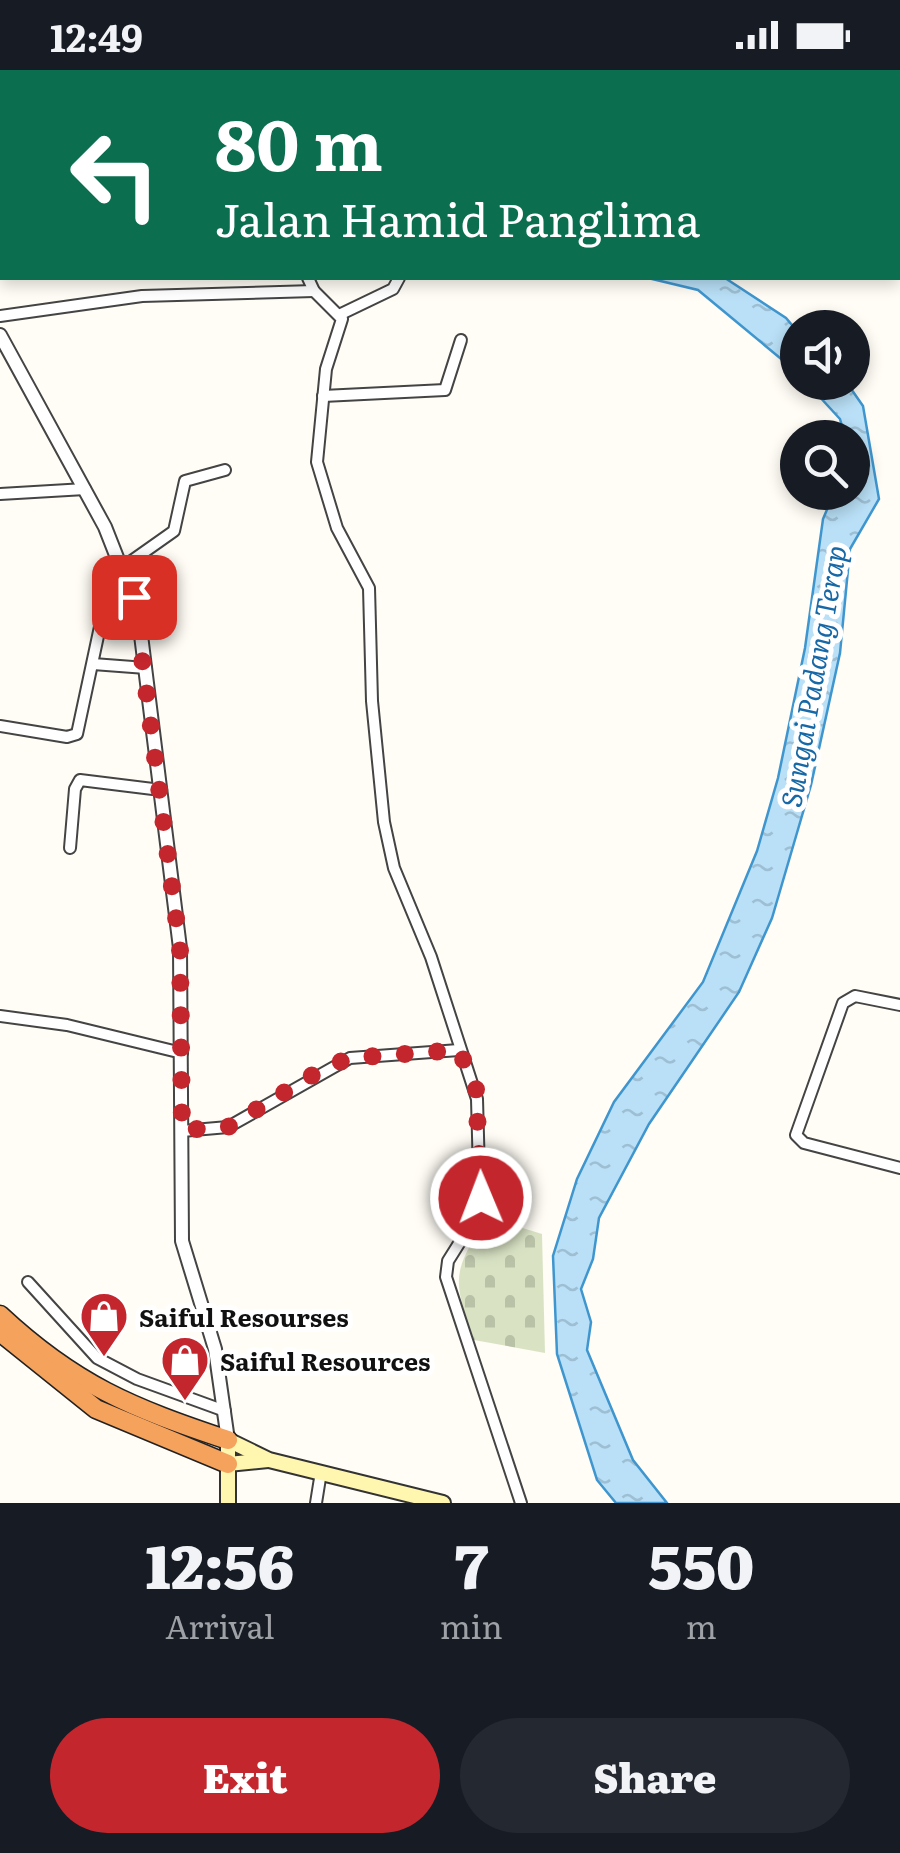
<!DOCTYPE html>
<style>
body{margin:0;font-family:Literata,serif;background:#242831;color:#f1f3f6;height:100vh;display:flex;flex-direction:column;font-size:38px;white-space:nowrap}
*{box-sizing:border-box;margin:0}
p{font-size:32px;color:#9ea1a6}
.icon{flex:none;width:55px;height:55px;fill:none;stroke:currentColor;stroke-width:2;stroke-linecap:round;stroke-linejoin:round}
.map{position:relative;height:1433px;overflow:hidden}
.panel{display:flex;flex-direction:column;background:#171b24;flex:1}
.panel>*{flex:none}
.banner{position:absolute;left:0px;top:0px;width:900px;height:210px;box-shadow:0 5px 15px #0003;background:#0b6e4f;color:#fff;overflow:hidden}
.fabs{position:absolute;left:780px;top:240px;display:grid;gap:20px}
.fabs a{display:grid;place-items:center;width:90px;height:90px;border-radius:50%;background:#171b24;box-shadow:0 5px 15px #0003;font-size:50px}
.pin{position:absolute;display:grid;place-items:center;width:85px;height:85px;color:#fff;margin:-42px;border-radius:20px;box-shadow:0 5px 15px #0006}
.me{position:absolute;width:110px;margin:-55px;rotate:359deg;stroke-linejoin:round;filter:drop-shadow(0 0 8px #0008)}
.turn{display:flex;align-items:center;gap:35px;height:210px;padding:0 50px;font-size:45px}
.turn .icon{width:130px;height:130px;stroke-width:2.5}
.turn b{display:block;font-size:70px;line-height:85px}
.eta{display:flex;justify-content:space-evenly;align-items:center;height:170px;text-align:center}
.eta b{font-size:60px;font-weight:800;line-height:70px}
.primary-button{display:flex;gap:20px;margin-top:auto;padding:20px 50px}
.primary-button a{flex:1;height:115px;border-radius:60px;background:#c4262e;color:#fff;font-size:40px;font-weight:800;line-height:115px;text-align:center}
.primary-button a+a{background:#242831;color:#f1f3f6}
.status{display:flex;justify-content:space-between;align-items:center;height:70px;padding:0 50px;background:#171b24;direction:ltr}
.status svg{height:28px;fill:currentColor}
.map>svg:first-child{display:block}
</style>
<div class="status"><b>12:49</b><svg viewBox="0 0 49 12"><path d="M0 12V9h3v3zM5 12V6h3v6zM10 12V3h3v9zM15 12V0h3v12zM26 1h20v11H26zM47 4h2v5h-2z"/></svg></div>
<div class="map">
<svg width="900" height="1433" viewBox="0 0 900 1433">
<defs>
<pattern id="cemetery-stones" width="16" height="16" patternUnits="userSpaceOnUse" patternTransform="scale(2.5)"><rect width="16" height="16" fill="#d9e3c4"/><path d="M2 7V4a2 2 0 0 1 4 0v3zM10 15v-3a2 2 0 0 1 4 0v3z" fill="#b9c2a7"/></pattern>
<pattern id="water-ripples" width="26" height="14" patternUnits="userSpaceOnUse" patternTransform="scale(2.5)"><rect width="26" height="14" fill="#b9e0f7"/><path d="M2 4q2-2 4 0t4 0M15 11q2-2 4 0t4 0" fill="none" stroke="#9ebfd3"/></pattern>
</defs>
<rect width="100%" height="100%" fill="#fffdf5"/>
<path fill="url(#cemetery-stones)" d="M487,1147L542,1164L545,1283L474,1270C452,1207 452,1204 487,1147Z"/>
<g fill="url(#water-ripples)" stroke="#3f96cf" stroke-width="2.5">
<path d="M648,208H725L786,248L797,261V302L698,220Z"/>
<path d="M807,313H847L863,336L879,429L850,479L840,583L811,715L772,848L739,922L649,1054L599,1148L593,1189L581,1219L591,1252L587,1280L633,1390L667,1433H616L597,1410L557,1284L553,1186L577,1109L614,1032L703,912L757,781L778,708L805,578L823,449L834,423L852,422V368L845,367L840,349Z"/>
</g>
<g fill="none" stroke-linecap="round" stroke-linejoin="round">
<g stroke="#444" stroke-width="14">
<g id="minor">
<path d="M278,0L279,2"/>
<path d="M169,2V0"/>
<path d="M898,15L900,14"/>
<path d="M898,40L900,45"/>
<path d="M0,95H2"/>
<path d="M308,208L314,221L342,249L326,299L317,392L337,458L369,518L372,631L384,752L394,798L431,887L477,1029L480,1140L448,1191L446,1207L521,1433"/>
<path d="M341,244L393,219L399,208"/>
<path d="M0,246L142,226L314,221"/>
<path d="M323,326L445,320L461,270"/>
<path d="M0,424L85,419"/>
<path d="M123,497L174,461L185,411L225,400"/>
<path d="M93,594L146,598"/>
<path d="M0,656L67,667L77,664L101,552"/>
<path d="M70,778L75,719L80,710L161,720"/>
<path d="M900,935L855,926L843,933L796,1065L804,1073L900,1098"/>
<path d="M0,946L67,955L182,983"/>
<path d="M182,1061L228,1057L350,988L459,980"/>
<path d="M28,1212L97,1288L137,1309L225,1341"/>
<path d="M316,1433L321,1402"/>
</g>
</g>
<g stroke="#444" stroke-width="16">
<path id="tertiary" d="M0,265L105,457L138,541L180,878L182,1171L215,1279L228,1370"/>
</g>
<g stroke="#333" stroke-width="18">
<g id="secondary">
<path d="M228,1394L268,1390"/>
<path d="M228,1433V1370L269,1390L443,1433"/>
</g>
</g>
<g stroke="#222" stroke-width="21">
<g id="motorway">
<path d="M0,1245C75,1315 132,1338 228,1370"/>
<path d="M0,1262L96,1339L228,1394"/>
</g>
</g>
<use href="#minor" stroke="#fff" stroke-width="10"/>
<use href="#tertiary" stroke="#fff" stroke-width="12"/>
<use href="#secondary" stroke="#fff6b0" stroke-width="14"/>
<use href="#motorway" stroke="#f5a25d" stroke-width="18"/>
</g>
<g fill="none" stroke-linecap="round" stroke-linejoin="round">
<path stroke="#c4262e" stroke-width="18" stroke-dasharray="0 32.4" d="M134,527L180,878L182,1060L228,1057L324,998L350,988L459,980L476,1019L481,1128"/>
</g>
<defs>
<g id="shop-pin" transform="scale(2.5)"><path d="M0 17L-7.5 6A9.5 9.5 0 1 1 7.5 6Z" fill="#c4262e" stroke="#fff"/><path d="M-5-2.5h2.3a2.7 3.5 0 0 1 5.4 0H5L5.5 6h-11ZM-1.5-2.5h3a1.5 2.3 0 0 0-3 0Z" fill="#fff"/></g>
</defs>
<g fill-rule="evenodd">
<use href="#shop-pin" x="104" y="1246"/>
<use href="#shop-pin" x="185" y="1290"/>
</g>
<g text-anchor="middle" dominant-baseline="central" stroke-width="10" stroke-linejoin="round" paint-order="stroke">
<g font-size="25" font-weight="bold" fill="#111" stroke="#fff" text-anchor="start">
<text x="139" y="1246">Saiful Resourses</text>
<text x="220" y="1290">Saiful Resources</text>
</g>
<g font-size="28" font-style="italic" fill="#1768a6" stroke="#fff">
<text transform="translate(812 606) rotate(-80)">Sungai Padang Terap</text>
</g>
</g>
</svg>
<div class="fabs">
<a><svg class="icon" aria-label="sound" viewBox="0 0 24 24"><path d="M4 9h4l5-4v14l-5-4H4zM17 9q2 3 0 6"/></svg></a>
<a><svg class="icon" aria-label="search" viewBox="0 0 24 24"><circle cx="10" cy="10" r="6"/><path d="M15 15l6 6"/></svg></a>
</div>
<div class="pin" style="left:134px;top:527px;background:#d93025"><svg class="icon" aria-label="arrive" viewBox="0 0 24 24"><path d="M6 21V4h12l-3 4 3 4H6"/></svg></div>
<svg class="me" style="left:481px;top:1128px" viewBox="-20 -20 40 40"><circle r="17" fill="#c4262e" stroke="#fff" stroke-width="3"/><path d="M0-11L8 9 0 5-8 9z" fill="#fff"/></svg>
<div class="banner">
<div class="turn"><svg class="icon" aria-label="left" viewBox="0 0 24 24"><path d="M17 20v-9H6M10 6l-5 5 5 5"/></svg><div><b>80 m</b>Jalan Hamid Panglima</div></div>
</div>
</div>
<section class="panel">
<div class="eta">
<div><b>12:56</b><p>Arrival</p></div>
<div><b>7</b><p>min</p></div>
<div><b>550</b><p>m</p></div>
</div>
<div class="primary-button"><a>Exit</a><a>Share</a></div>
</section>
